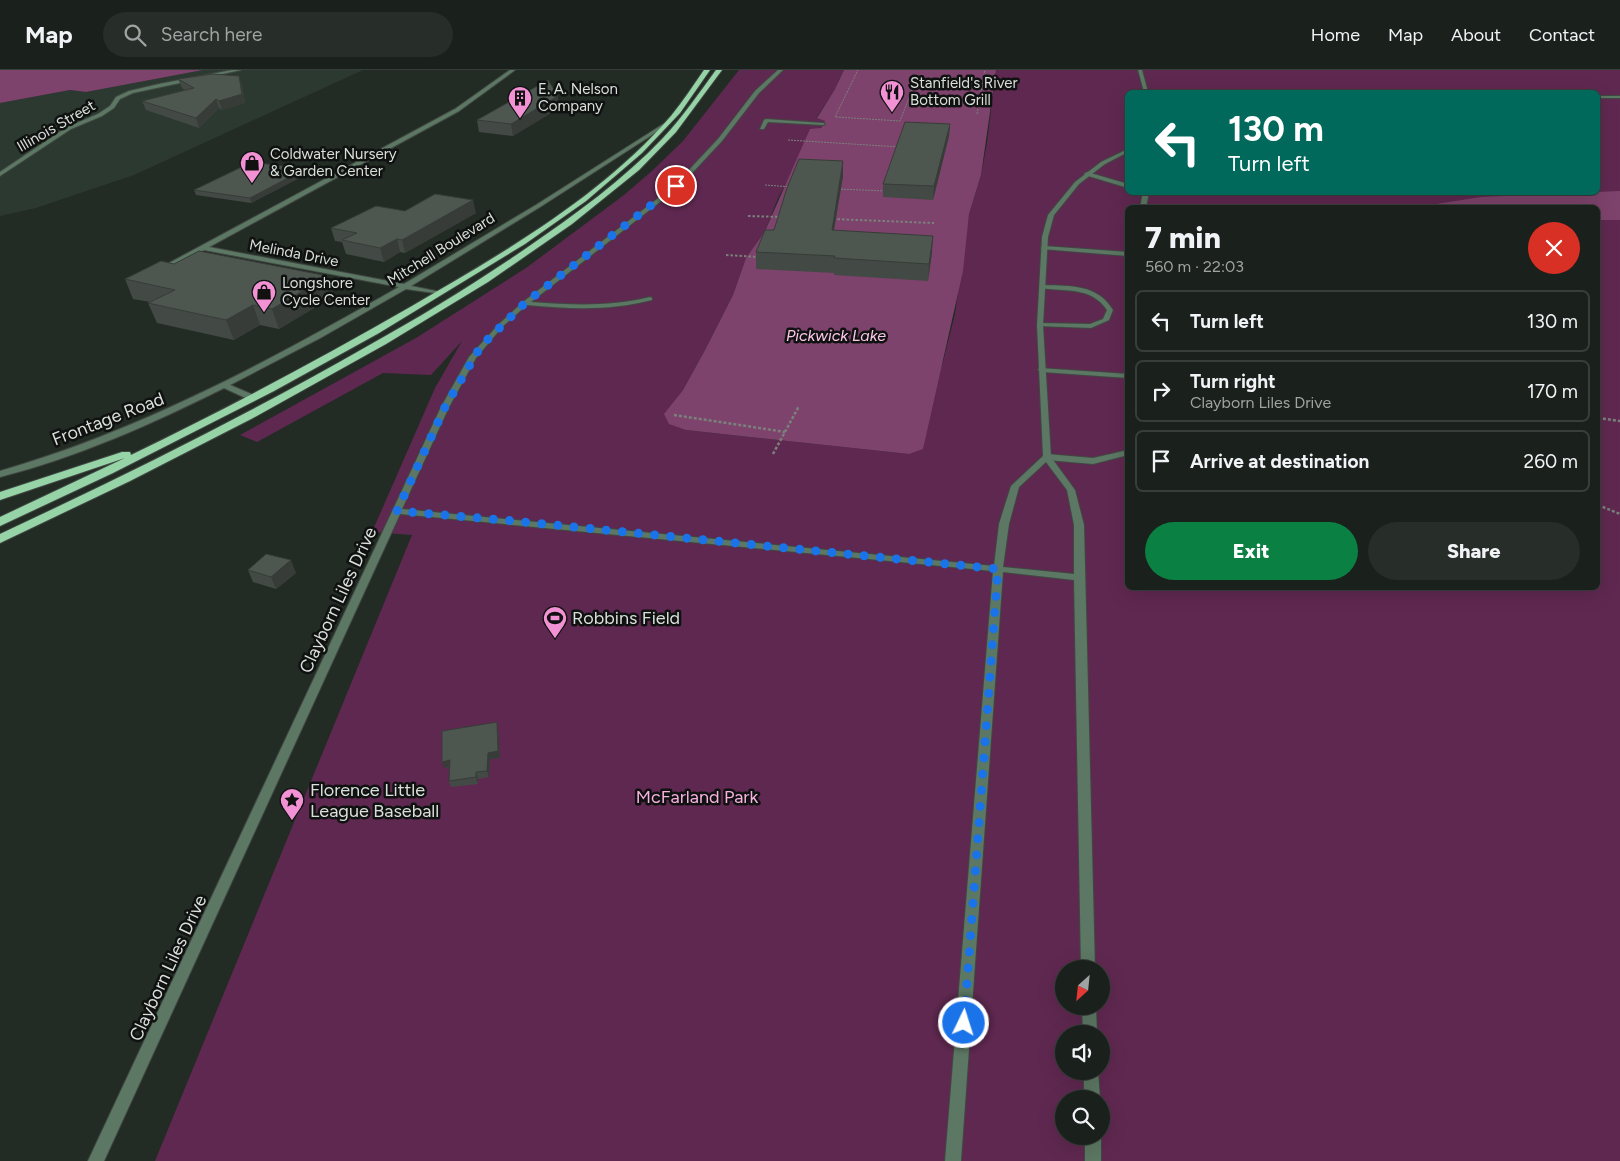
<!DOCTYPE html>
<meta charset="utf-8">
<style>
body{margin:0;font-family:Figtree,sans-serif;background:#272d29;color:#f1f3f6;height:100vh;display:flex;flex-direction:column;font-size:19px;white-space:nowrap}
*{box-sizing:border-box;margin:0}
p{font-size:16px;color:#9fa3a3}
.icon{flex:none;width:28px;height:28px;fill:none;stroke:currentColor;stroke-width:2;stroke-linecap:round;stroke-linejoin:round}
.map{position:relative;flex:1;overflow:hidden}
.panel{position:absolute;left:1125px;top:135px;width:475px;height:385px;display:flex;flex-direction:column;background:#1a201c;border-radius:8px;box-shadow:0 5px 20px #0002,0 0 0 1px #383e3b}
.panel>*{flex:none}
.hud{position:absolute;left:1125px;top:20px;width:475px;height:105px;border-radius:8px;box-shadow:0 5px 20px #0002,0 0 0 1px #383e3b;background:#00695c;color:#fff;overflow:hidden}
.needle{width:32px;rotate:207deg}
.buttons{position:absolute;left:1055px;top:890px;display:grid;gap:10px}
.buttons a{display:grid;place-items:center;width:55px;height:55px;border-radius:50%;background:#1a201c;box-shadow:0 5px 20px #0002,0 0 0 1px #383e3b;font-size:25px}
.pin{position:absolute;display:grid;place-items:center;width:42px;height:42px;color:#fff;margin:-21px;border:2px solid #fff;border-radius:50%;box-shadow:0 1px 5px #0007}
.me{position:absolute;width:55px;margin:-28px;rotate:4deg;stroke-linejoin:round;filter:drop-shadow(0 0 4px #0008)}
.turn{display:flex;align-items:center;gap:18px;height:105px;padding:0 20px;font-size:22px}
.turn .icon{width:65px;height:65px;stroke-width:2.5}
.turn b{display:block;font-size:35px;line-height:42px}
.round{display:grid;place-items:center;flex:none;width:52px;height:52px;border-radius:26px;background:#272d29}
.head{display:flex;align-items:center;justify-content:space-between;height:85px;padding:0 20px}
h1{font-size:30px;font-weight:800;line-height:38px}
.button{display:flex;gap:10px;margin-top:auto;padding:10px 20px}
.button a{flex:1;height:58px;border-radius:30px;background:#0b8043;color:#fff;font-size:20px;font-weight:800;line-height:58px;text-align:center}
.button a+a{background:#272d29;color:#f1f3f6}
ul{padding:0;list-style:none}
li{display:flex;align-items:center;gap:15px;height:62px;margin:0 10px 8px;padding:0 10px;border:2px solid #383e3b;border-radius:8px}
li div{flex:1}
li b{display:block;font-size:19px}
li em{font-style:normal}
header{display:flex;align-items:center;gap:30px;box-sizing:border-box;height:70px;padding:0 25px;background:#1a201c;border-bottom:1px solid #383e3b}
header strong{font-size:24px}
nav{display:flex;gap:28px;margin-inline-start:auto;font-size:18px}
.search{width:350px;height:45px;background:#272d29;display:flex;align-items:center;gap:12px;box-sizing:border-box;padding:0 18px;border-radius:28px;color:#9fa3a3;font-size:19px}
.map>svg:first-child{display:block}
</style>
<header>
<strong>Map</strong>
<div class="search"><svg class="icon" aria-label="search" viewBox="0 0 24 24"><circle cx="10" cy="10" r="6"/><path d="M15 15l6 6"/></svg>Search here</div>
<nav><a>Home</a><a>Map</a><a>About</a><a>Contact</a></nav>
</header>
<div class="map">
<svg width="1620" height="1091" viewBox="0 0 1620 1091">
<rect width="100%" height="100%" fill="#232b25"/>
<path fill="#2c3930" d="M203,0H363L134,105L36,138L0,146V33L70,20L86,22Z"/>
<path fill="#5f2850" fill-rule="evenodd" d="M739,0H844L835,19L817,47L825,51L795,97L778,128L765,161L746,188L733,225L705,280L683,320L665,344L686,360L909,384L943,292L955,244L969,144L981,105L987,73L996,0H1620V1091H155L412,465L372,462L435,318L462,271L431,305L383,303L257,372L240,365L416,268L526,198L624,125L653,100L683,71ZM1128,22H1598V122H1128ZM1128,138H1598V518H1128ZM1064,899H1101V936H1064ZM1064,964H1101V1001H1064ZM1064,1029H1101V1066H1064Z"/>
<g fill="#7e436c">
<path d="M0,0H203L86,22L70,20L0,33Z"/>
<path d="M844,0H996L981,105L969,144L963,201L923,379L909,384L686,360L669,354L664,344L683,320L705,280L733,225L746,188L765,161L810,59L821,58L825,51L817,48L835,19Z"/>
<path d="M1620,121V150H1598V138L1417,137L1481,127Z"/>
</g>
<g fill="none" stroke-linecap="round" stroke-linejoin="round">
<g stroke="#404842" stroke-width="2">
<g id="service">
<path d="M1138,0H1142L1148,22H1144Z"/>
<path d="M766,49L823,53L825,54L823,55L768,52L764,59H760L764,50Z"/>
<path d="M1087,102L1128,114V118L1085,105L1084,104Z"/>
<path d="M1143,122H1149L1146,138H1140Z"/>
<path d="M1044,176L1128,182V186L1042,179L1041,178Z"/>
<path d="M1043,215C1071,216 1097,214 1113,240L1109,250L1091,258L1038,256L1037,255L1040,253L1090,254L1103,249L1107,240C1091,216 1065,222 1041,218V216Z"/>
<path d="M1039,298L1128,304V308L1042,302L1038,300Z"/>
<path d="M1128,380V385L1093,394L1047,390L1043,387L1047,384L1093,388Z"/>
</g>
</g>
<g stroke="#404842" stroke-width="2">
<g id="minor">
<path d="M232,0H241L133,23L120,29L114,38L102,46L71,59L0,106V102L67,57L98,44L110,36L116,27L129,21L159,14Z"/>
<path d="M510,0H515L459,41L209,177L404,214L536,135L665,53L669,54L540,137L411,216L441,222V224L406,219L322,267L230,315L256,326V330H250L224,318C152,354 78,387 0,407V401C142,360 271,290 399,217L204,180L163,200L158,199L455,39Z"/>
<path d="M778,0H783L759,23L722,71L678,118L531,232C572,235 610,237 650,227L652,228V230C610,241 570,239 527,235L503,256L476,288L449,337L402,439L994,496L999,454L1011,416L1043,386L1037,255L1042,167L1048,145L1075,112L1101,92L1128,79V82L1105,94L1079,114L1054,145L1048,167L1043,255L1051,387L1075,420L1084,455L1095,899H1081L1074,510L1003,502L961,1091H945L993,501L400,444L104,1091H88L441,337L469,287L499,254L523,232L674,116L718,69L755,21ZM1046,392L1067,420L1074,455V504L1003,497L1009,454L1019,417Z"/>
<rect x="1598" y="26" width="22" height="2"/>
<path d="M1082,936H1096L1097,964H1083Z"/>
<path d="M1084,1001H1098L1100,1029H1084Z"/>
<rect x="1085" y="1066" width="16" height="25"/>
</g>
</g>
<g stroke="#404842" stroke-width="2">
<g id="trunk">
<path d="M704,0H710L680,43L642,83L586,131L525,174L379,263L274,321L113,403L0,456V447L125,388L0,430V422L122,382H130L131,385C226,339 320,289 412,236C503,183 601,127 671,46C683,31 693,16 704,0Z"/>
<path d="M716,0H722L676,62L639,100L572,154L488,212L386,274L253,348L130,411L0,473V464C124,406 247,345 366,277C422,246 476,213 528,177C576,144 623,110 663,68C683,47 699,23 716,0Z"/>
</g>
</g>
<g stroke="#7a807b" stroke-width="1" stroke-dasharray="2 1" stroke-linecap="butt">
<path d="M982,16L1008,18"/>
<path d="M977,44L985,0"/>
<path d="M835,47L858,0"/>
<path d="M836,47L900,51L917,7"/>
<path d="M788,70L900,77"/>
<path d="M765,115L792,117"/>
<path d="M838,119L887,121"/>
</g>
<g stroke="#7a807b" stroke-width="2" stroke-dasharray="2.5 2" stroke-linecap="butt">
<path d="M748,146L782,147"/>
<path d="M833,149L934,153"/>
<path d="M726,185L758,187"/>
</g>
<g stroke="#7a807b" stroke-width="2.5" stroke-dasharray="3 2" stroke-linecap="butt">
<path d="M674,345L785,362"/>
<path d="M1598,348L1620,351"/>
<path d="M773,384L799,336"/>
<path d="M1598,435L1620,444"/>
</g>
<use href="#service" fill="#5c7763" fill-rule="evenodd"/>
<use href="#minor" fill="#5c7763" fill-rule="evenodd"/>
<use href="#trunk" fill="#96d4a8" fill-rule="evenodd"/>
</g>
<g fill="#434a45">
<path d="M239,6L242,15L245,33L222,40L219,38L199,58L146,40L142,31L185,20L182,18L178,9Z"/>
<path d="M559,38L513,66L479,62L477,50Z"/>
<path d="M950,54L949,66L933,130L883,127V114Z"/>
<path d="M843,91V106L834,160L932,182L928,211L834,205V203L756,199V182L774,160Z"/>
<path d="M307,104L251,133L196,125L194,120Z"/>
<path d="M405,141L476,143L405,183L400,182L384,192L346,184L342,172L335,171L331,158Z"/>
<path d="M125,209L334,226L279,259L260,255L234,270L157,253L148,233L150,232L133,229Z"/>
<path d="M248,500L296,503L276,519L253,512Z"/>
<path d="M498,658L500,688L490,689L489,707L478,709V714L451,717L449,711L450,697L444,698Z"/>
</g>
<g fill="#373c38">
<path d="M239,6L242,15L245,33L222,40L219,31Z"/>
<path d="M558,26L559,38L513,66L511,54Z"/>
<path d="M216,29L219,38L199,58L196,48Z"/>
<path d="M950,54L949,66L933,130L934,116Z"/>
<path d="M843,91V106L831,177L832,160Z"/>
<path d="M305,99L307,104L251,133L250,128Z"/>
<path d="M473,130L476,143L405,183L402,170Z"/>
<path d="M933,166L932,182L928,211L929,194Z"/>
<path d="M397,169L400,182L384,192L380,178Z"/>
<path d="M328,206L334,226L279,259L272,239Z"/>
<path d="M253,235L260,255L234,270L226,250Z"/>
<path d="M291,490L296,503L276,519L271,507Z"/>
<path d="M497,652L498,658L500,688L490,689L489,707L487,701L488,683Z"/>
<path d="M450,690L452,696L444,698L442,692Z"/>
<path d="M476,702L478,709V714L476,707Z"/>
</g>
<g fill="#4e5650" stroke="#373c38">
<path d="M213,4L239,6L242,24L219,31L216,29L196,48L142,31L194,18L178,9Z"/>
<path d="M548,10L558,26L511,54L477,50Z"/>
<path d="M905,52L950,54L934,116L883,114Z"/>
<path d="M799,89L843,91L832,160L933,166L929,194L834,188L835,186L756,182L765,160H774L787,118Z"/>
<path d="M252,92L305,99L250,128L194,120Z"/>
<path d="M435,124L473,130L402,170L397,169L380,178L342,170L357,163L331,158L376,136L405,141Z"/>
<path d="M199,181L328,206L272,239L253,235L226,250L148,233L175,220L125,209L161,191L174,194Z"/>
<path d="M266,484L291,490L271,507L248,500Z"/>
<path d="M497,652L498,681L488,683L487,701L476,702V707L449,711L450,690L442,692V661Z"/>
</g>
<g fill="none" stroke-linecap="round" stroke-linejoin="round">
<path stroke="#1a73e8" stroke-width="9" stroke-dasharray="0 16.2" d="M676,116L525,233L481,276L445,337L397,441L514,451L998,499L964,953"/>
</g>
<defs>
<g id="restaurant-pin" transform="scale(1.25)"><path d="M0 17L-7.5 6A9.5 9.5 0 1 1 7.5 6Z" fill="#f391d5" stroke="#0f1210"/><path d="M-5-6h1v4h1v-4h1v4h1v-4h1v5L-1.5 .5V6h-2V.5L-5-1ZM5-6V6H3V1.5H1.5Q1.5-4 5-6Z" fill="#111"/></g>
<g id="building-pin" transform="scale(1.25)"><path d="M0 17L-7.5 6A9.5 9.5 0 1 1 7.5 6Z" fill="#f391d5" stroke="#0f1210"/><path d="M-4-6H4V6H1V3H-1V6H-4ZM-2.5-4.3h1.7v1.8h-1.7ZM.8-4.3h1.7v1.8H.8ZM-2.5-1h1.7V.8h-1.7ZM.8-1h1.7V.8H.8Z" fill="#111"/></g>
<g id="shop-pin" transform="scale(1.25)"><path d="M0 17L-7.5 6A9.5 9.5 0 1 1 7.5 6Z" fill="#f391d5" stroke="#0f1210"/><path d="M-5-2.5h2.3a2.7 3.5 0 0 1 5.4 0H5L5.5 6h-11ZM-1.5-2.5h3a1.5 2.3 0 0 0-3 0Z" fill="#111"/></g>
<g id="stadium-pin" transform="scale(1.25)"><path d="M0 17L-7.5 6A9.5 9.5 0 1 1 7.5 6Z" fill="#f391d5" stroke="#0f1210"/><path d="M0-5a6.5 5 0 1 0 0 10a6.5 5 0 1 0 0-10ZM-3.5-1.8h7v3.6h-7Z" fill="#111"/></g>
<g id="sight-pin" transform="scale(1.25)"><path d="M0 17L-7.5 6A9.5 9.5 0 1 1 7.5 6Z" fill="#f391d5" stroke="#0f1210"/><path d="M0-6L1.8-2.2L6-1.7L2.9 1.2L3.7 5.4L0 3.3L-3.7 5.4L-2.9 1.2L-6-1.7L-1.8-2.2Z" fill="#111"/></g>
</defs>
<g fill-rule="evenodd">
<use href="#restaurant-pin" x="892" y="22"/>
<use href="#building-pin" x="520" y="28"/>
<use href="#shop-pin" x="252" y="93"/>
<use href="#shop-pin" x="264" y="222"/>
<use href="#stadium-pin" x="555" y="548"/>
<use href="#sight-pin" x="292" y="730"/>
</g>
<g text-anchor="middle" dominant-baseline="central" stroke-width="5" stroke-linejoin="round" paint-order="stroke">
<g font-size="15" fill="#dadfdb" stroke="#0f1210" text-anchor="start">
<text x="910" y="13">Stanfield's River<tspan x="910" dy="17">Bottom Grill</tspan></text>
<text x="538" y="19">E. A. Nelson<tspan x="538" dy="17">Company</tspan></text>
<text x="270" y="84">Coldwater Nursery<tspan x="270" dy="17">&amp; Garden Center</tspan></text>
<text x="282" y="213">Longshore<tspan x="282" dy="17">Cycle Center</tspan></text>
</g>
<g font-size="15" fill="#dadfdb" stroke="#0f1210">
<text transform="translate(56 56) rotate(-30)">Illinois Street</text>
<text transform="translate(441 179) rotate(-32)">Mitchell Boulevard</text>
<text transform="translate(294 183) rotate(11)">Melinda Drive</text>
</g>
<g font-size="16" font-style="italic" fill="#fdc7ea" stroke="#0f1210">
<text x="836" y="265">Pickwick Lake</text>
</g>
<g font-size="18" fill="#dadfdb" stroke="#0f1210">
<text transform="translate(108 349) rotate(-21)">Frontage Road</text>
<text transform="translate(338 530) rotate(-65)">Clayborn Liles Drive</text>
<text transform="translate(168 898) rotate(-65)">Clayborn Liles Drive</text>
</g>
<g font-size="18" fill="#dadfdb" stroke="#0f1210" text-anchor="start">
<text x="572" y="548">Robbins Field</text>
<text x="310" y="720">Florence Little<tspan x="310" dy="21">League Baseball</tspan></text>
</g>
<g font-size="18" fill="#f8b1e0" stroke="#0f1210">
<text x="697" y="727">McFarland Park</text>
</g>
</g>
</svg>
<div class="buttons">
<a><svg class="needle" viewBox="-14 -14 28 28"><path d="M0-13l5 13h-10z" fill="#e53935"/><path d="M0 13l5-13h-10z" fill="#9fa3a3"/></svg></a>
<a><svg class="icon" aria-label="sound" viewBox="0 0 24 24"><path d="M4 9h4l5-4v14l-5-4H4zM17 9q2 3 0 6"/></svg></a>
<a><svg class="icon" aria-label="search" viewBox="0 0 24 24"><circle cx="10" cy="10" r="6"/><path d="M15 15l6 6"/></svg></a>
</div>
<div class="pin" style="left:676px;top:116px;background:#d93025"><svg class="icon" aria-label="arrive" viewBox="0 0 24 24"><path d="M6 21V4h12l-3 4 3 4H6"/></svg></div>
<svg class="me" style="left:964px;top:953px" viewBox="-20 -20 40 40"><circle r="17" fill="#1a73e8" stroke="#fff" stroke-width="3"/><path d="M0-11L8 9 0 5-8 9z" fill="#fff"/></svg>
<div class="hud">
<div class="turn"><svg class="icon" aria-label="left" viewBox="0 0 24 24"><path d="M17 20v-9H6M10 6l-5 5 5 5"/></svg><div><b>130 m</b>Turn left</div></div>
</div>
<section class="panel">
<div class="head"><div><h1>7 min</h1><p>560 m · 22:03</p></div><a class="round" style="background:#d93025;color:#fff"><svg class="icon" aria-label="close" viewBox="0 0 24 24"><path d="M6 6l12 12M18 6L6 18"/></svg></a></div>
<ul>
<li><svg class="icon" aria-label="left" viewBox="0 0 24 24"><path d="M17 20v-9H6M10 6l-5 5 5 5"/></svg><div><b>Turn left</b></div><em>130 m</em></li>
<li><svg class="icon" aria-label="right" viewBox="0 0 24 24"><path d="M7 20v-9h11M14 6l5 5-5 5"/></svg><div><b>Turn right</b><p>Clayborn Liles Drive</p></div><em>170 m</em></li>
<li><svg class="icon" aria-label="arrive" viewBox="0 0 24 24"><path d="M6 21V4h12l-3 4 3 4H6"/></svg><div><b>Arrive at destination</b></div><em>260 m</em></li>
</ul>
<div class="button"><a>Exit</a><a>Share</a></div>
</section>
</div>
